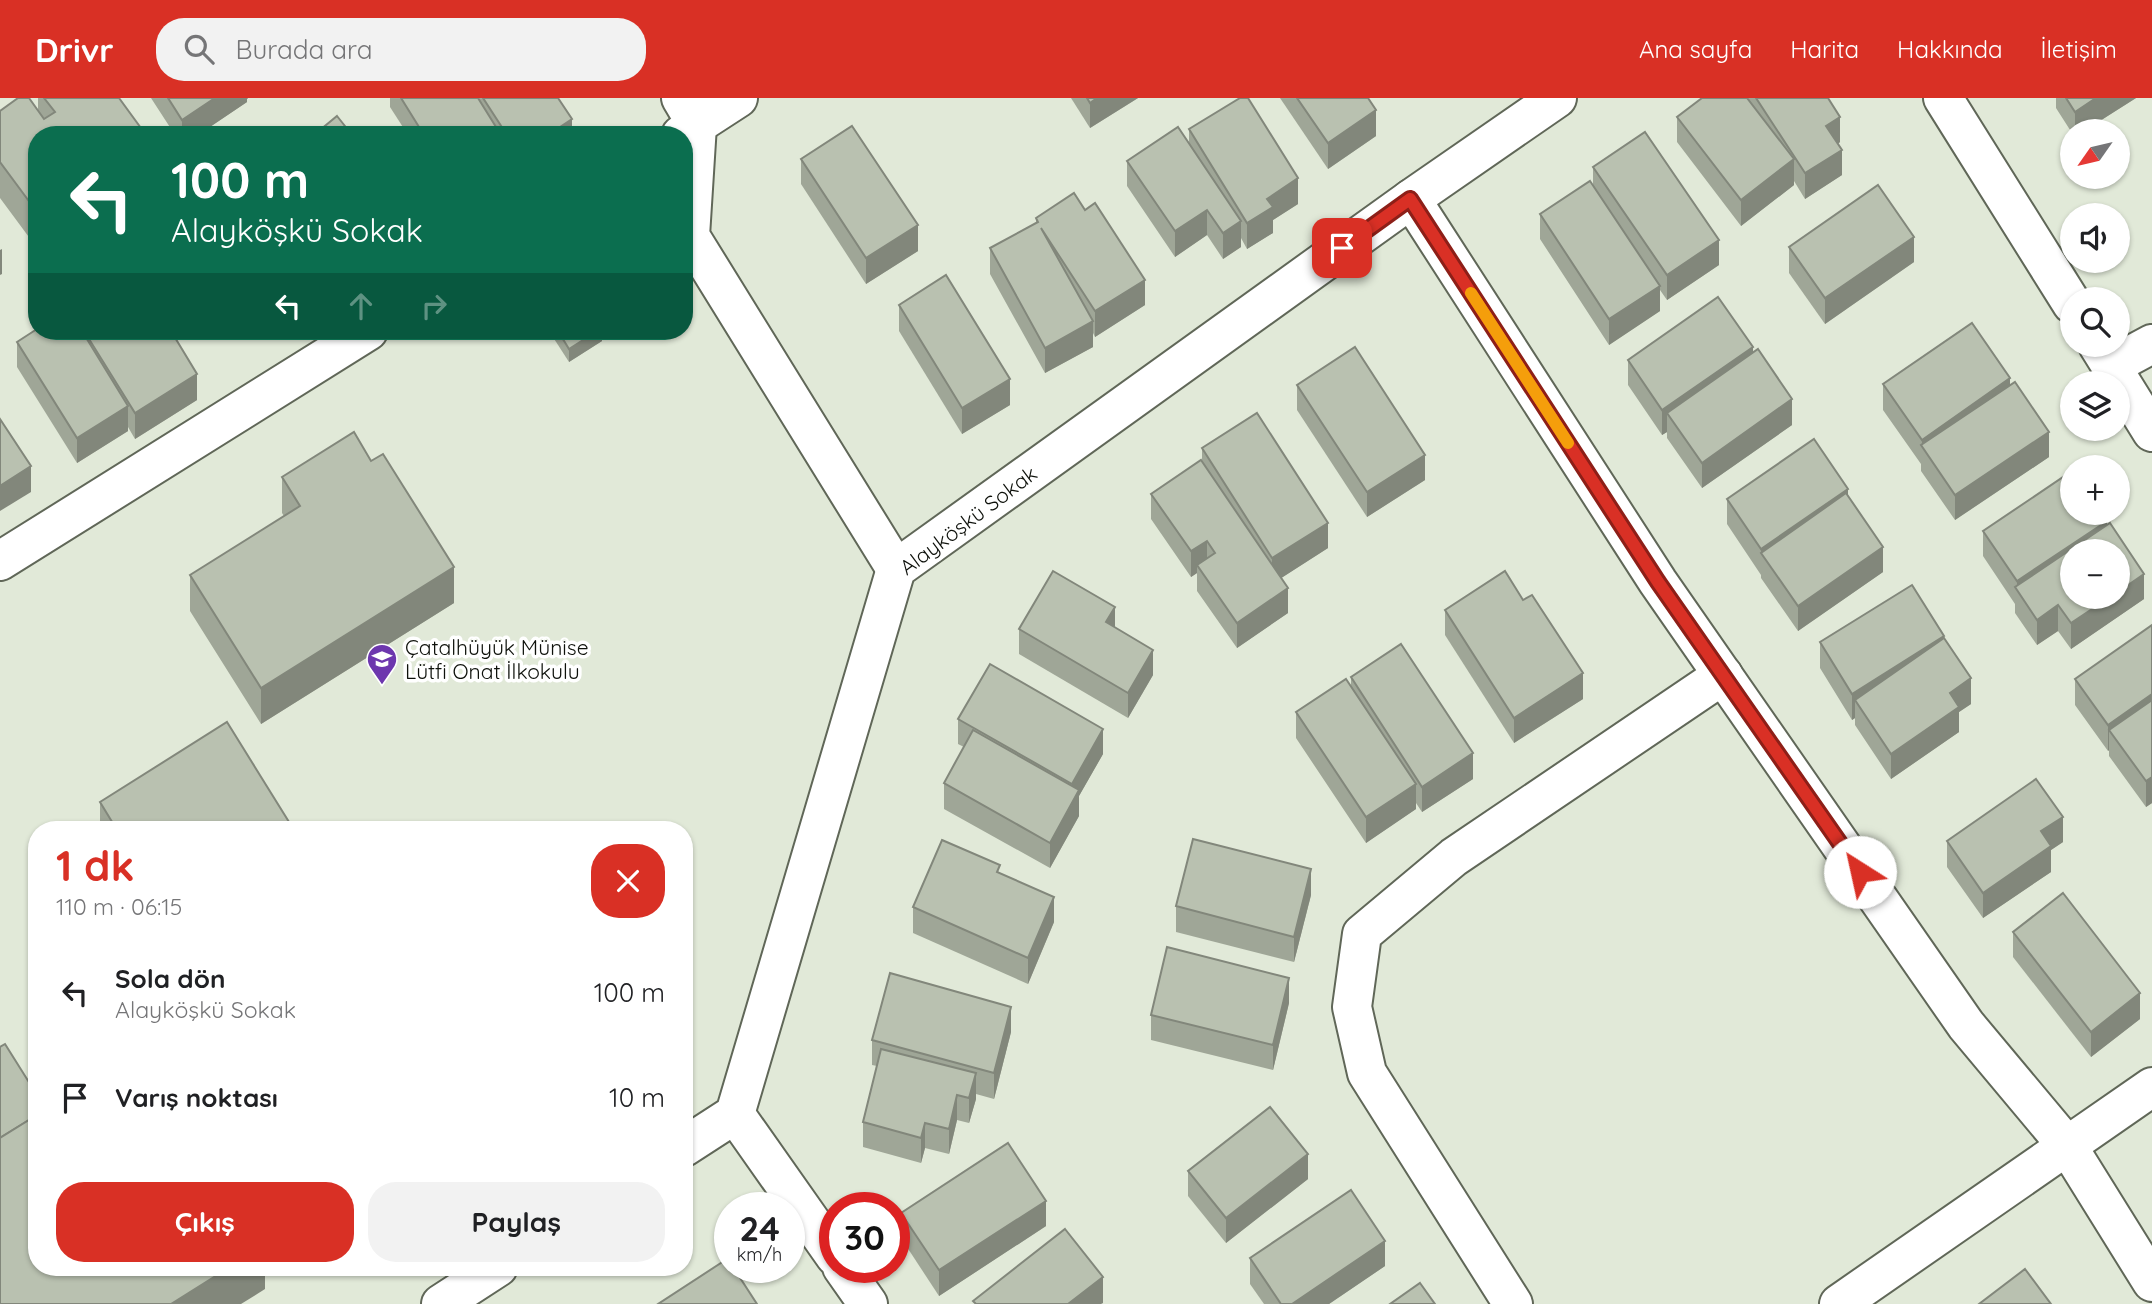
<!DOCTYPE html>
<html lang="tr">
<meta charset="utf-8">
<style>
body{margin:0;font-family:Quicksand,sans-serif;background:#f2f2f2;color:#202124;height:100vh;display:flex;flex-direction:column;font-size:26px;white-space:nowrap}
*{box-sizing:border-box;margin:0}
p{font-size:23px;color:#757577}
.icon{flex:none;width:38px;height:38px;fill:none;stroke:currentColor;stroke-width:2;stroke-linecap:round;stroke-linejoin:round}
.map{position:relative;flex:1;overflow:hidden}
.sheet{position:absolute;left:28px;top:723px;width:665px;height:455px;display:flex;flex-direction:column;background:#fff;border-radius:28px;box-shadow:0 2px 5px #0004}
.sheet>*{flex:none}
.top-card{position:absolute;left:28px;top:28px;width:665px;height:214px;border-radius:28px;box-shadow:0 2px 5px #0004;background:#0b6e4f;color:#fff;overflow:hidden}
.needle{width:46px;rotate:236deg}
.fabs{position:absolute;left:2060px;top:21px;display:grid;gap:14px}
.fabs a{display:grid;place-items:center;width:70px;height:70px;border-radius:50%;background:#fff;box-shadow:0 2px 5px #0004;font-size:35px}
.speed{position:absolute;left:714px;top:1094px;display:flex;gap:14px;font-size:35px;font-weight:700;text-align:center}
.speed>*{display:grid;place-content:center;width:91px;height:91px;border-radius:50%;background:#fff;box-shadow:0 2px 5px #0004;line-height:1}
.speed small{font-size:18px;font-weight:400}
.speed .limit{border:10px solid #d22;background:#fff;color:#111}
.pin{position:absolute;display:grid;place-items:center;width:60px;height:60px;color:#fff;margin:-30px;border-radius:14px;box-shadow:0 4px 10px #0006}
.me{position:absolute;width:77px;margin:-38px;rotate:325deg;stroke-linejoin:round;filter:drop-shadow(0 0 5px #0008)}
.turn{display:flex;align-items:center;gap:24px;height:147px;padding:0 28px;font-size:32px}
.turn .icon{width:91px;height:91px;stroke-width:2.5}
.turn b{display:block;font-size:49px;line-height:60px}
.lanes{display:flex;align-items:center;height:66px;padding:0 28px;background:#0003;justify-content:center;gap:35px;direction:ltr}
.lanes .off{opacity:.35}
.round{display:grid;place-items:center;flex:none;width:74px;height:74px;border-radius:28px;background:#f2f2f2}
.head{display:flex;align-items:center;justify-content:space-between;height:119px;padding:0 28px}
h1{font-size:42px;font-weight:700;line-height:52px;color:#d93025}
.cta{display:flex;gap:14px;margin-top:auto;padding:14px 28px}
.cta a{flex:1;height:80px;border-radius:28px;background:#d93025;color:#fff;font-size:28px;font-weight:700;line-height:80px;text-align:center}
.cta a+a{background:#f2f2f2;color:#202124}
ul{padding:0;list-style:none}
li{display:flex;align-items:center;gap:21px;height:105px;padding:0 28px}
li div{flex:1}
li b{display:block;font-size:26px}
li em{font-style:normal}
header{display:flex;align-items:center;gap:42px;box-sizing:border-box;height:98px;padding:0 35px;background:#d93025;color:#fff}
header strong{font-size:33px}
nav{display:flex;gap:38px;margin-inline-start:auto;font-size:24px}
.search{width:490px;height:63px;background:#f2f2f2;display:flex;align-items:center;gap:18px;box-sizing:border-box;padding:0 24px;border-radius:28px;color:#757577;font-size:26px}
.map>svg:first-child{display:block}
</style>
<header>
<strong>Drivr</strong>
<div class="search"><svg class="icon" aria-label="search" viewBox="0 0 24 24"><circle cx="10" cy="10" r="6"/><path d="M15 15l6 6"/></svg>Burada ara</div>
<nav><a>Ana sayfa</a><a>Harita</a><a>Hakkında</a><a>İletişim</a></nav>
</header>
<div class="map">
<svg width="2152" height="1206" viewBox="0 0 2152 1206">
<rect width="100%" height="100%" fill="#e1e9d8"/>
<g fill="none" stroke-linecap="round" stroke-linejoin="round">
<g stroke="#606758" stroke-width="42">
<g id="minor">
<path d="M681,0L697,27L690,138L896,471"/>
<path d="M1557,0L1411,101L1658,484L1966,927L2068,1049L2152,1184"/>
<path d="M1943,0L2072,206"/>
<path d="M681,37L738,0"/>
<path d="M2098,247L2152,334"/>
<path d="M2111,268L2152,246"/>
<path d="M0,463L368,233"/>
<path d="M735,1016L835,1158"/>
<path d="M684,1049L735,1016L896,471L1411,101"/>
<path d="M842,1169L868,1206"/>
<path d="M441,1206L498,1169"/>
<path d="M1513,1206L1367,975L1352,909L1362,836L1454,759L1723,577"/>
<path d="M1839,1206L2152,989"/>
</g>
</g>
<use href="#minor" stroke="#fff" stroke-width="38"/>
</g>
<g fill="#9fa697">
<path d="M38,0H119L37,37V150L0,100V13H38Z"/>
<path d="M151,0H248L247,1V4L198,37H175Z"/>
<path d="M390,0H558L572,37H408L390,9Z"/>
<path d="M1071,0H1138L1090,30Z"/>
<path d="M1280,0H1368L1376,38L1328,71Z"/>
<path d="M1702,0H1828L1840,44L1838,46L1842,77L1805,101L1794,83V87L1741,128L1677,44V19Z"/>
<path d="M2056,0H2136L2084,33H2072V35L2056,10Z"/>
<path d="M1189,31L1298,106L1273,122V135L1247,151L1241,140V149L1223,161L1207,137L1175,159L1127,88V63L1189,45Z"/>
<path d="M801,61L918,153L866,186L801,86Z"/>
<path d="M1593,69L1719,167L1667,202L1660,192V213L1609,247L1540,141V116L1593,88Z"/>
<path d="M1085,112L1145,207L1095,239L1093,235V249L1045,275L990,176V150L1036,125V120Z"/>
<path d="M1789,149L1914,164L1825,226L1789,175Z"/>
<path d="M899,207L1010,307L962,336L899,233Z"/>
<path d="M37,233H171L197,302L135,341L128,329V333L77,365L17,269V244Z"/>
<path d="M549,233H602V243L569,264Z"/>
<path d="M1753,255L1792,327L1702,390L1667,340V334L1662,337L1628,287V262Z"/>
<path d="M1883,286L2010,287L2049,359L1955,422L1921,373V366L1883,312Z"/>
<path d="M1297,287L1425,382L1367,419L1297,312Z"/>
<path d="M1202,350L1328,450L1281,480L1288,515L1237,550L1197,493V475L1191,479L1151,421V396L1202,364Z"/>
<path d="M282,379L454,505L261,626L190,513V477L284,418L282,415Z"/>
<path d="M1727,401L1883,474L1798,533L1761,480V477L1727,426Z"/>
<path d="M2107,428L2144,501L2071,551L2058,533L2037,547L2015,515V506L1983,458V433Z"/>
<path d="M1445,512L1583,601L1514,645L1445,537Z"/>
<path d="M2152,527V705L2146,709L2109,658V652L2108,653L2075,607V581Z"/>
<path d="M1115,529L1153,577L1128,620L1019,556V531Z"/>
<path d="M1944,541L1971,606L1959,614V634L1891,681L1855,627V620L1852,622L1820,570V544Z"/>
<path d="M1351,579L1473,681L1422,714L1416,705V711L1366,745L1296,640V614L1351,587Z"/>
<path d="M958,621L1103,656L1079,698V718L1050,770L944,711V685L964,649L958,646Z"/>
<path d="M100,704L294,732H100Z"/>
<path d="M1947,743L2063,744L2051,752V774L1983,820L1947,769Z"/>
<path d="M1000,775L1054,824L1028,886L913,835V809Z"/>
<path d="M1311,797L1294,864L1176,834V808Z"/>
<path d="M2013,834L2140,921L2091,959L2013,859Z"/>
<path d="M1289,905L1273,972L1151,942V917Z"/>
<path d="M1011,934L994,1001L976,996V1001L969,1025L957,1022L949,1056L925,1050L921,1065L863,1049V1024L877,968L872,967V942Z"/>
<path d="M1188,1073L1308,1081L1226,1145L1188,1098Z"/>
<path d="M901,1115L1046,1128L939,1198L901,1140Z"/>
<path d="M1250,1160L1385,1168L1329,1206H1264L1250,1186Z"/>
</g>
<g fill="#82877b">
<path d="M215,0H248L247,1V4L198,37H182V22Z"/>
<path d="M1097,0H1138L1090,30V5Z"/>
<path d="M2096,0H2136L2084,33H2075V14Z"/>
<path d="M1376,12V38L1328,71V45Z"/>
<path d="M1840,19V44L1826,54V28Z"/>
<path d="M572,21V37H548Z"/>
<path d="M1842,52V77L1805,101V75Z"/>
<path d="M1794,61V87L1741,128V102Z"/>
<path d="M1298,80V106L1273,122V135L1247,151V125L1267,101Z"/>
<path d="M1207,112V137L1175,159V133Z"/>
<path d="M1241,123V149L1223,161V135Z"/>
<path d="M918,127V153L866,186V160Z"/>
<path d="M1914,139V164L1825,226V200Z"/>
<path d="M1719,142V167L1667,202V177Z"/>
<path d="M2,151V176L0,177V152Z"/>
<path d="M1145,182V207L1095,239V213Z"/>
<path d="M1660,188V213L1609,247V221Z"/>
<path d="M1093,223V249L1045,275V250Z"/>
<path d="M597,233H602V243L569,264V251Z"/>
<path d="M1753,249V274L1667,315V334L1662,337V312Z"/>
<path d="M197,276V302L135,341V315Z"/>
<path d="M2010,280V306L1922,348V342Z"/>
<path d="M1010,281V307L962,336V310Z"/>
<path d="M1792,301V327L1702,390V365Z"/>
<path d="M128,308V333L77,365V340Z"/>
<path d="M2049,334V359L1955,422V397Z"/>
<path d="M1425,357V382L1367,419V394Z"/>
<path d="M31,368V394L0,413V388Z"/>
<path d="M1848,391V417L1761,455V477V451Z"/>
<path d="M2107,423V448L2017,492V483Z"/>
<path d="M1328,425V450L1272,486V460Z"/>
<path d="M1207,443V468L1197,467V475L1191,479V453Z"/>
<path d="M1883,449V474L1798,533V508Z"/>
<path d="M454,469V505L261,626V590Z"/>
<path d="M2144,476V501L2071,551V525L2110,499H2118V494Z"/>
<path d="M1288,490V515L1237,550V525Z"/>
<path d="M2058,507V533L2037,547V522Z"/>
<path d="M1115,509V535L1106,524Z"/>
<path d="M1944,538V564L1855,602V620L1852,622V596Z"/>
<path d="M1153,552V577L1128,620V595Z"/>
<path d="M1583,575V601L1514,645V620Z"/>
<path d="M1971,580V606L1959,614V634L1891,681V656L1950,595Z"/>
<path d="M2152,596V621L2109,632V652L2108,653V627Z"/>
<path d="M1103,631V656L1079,698V718L1050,770V745L1072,706V686Z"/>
<path d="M1473,655V681L1422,714V689Z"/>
<path d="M2152,679V705L2146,709V683Z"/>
<path d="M1416,686V711L1366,745V719Z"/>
<path d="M2063,719V744L2051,752V774L1983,820V795L2041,733Z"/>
<path d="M1311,771V797L1294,864V839Z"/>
<path d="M1054,799V824L1028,886V860Z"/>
<path d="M1289,880V905L1273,972V947Z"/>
<path d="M2140,895V921L2091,959V934Z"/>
<path d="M1011,909V934L994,1001V975Z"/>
<path d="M976,975V1001L969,1025V1000Z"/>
<path d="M957,997V1022L949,1056V1031Z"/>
<path d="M925,1025V1050L921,1065V1040Z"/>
<path d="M1308,1056V1081L1226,1145V1120Z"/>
<path d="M1046,1103V1128L939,1198V1172Z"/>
<path d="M1385,1143V1168L1329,1206H1292Z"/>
<path d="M230,1169H265V1191L241,1206H171Z"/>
<path d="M1103,1179V1205L1101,1206H1068Z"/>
</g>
<g fill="#b9c1b0" stroke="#82877b" stroke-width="2">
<path d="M18,0H29L44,21L55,14L44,0H119L146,37H37V114L0,64V13Z"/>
<path d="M168,0H215L182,22Z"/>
<path d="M401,0H478L501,37H424Z"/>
<path d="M483,0H558L572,21L548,37H507Z"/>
<path d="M1087,0H1097L1090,5Z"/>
<path d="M1240,0H1248L1298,80L1267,101L1273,109L1247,125L1189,31Z"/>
<path d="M1297,0H1368L1376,12L1328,45Z"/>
<path d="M1702,0H1747L1794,61L1741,102L1677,19Z"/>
<path d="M1756,0H1828L1840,19L1826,28L1842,52L1805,75Z"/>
<path d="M2066,0H2096L2075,14Z"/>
<path d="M337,18L352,37H314Z"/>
<path d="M852,28L918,127L866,160L801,61Z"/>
<path d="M1178,29L1241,123L1223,135L1207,112L1175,133L1127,63Z"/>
<path d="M1645,34L1719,142L1667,177L1593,69Z"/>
<path d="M1590,83L1660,188L1609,221L1540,116Z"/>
<path d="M1878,87L1914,139L1825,200L1789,149Z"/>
<path d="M1074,95L1085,112L1095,105L1145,182L1095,213L1041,130L1093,223L1045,250L990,150L1038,124L1036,120Z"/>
<path d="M946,177L1010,281L962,310L899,207Z"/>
<path d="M1718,199L1753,249L1662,312L1628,262Z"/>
<path d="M1972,225L2010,280L1922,342L1883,286Z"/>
<path d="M37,231V233H82L128,308L77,340L17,244Z"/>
<path d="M84,233H171L197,276L135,315Z"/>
<path d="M558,233H597L569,251Z"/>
<path d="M1355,249L1425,357L1367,394L1297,287Z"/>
<path d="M1758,251L1792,301L1702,365L1667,315Z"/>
<path d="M2015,284L2049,334L1955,397L1921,347Z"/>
<path d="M1257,315L1328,425L1272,460L1202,350Z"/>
<path d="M0,321L31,368L0,388Z"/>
<path d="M354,334L371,363L383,356L454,469L261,590L190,477L300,408L282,379Z"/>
<path d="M1814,341L1848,391L1761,451L1727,401Z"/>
<path d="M1201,362L1288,490L1237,525L1197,467L1215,455L1207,443L1191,453L1151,396Z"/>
<path d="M2072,373V415H2101L2107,423L2017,483L1983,433Z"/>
<path d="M1846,395L1883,449L1798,508L1761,455Z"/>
<path d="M2110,425L2144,476L2118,494V453H2072V499H2110L2071,525L2058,507L2037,522L2015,489Z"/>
<path d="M1053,473L1115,509L1106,524L1153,552L1128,595L1019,531Z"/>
<path d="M1505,473L1523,502L1532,497L1583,575L1514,620L1445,512Z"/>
<path d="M1912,487L1944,538L1852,596L1820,544Z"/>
<path d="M2152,527V596L2108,627L2075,581Z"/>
<path d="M1944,540L1971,580L1950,595L1959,609L1891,656L1855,602Z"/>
<path d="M1401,546L1473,655L1422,689L1351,579Z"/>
<path d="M990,566L1103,631L1072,686L958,621Z"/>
<path d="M1346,581L1416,686L1366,719L1296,614Z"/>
<path d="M2152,602V679L2146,683L2109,632Z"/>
<path d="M227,624L294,732H117L100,704Z"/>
<path d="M973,632L1079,692L1050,745L944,685Z"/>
<path d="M2036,681L2063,719L2041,733L2051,748L1983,795L1947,743Z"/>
<path d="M1193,741L1311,771L1294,839L1176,808Z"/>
<path d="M942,742L1000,767L997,774L1054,799L1028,860L913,809Z"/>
<path d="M2063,795L2140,895L2091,934L2013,834Z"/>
<path d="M1167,849L1289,880L1273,947L1151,917Z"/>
<path d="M890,875L1011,909L994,975L872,942Z"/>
<path d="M5,946L37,997V1017L0,1040V949Z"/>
<path d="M881,951L976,975L969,1000L957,997L949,1031L925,1025L921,1040L863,1024Z"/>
<path d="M1270,1009L1308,1056L1226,1120L1188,1073Z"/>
<path d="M37,1017V1169H230L171,1206H0V1040Z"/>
<path d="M1008,1045L1046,1103L939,1172L901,1115Z"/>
<path d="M1351,1092L1385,1143L1292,1206H1281L1250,1160Z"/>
<path d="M1065,1131L1103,1179L1068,1206H976L973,1203Z"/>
<path d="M727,1161L730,1164V1169H733L757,1206H658Z"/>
<path d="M2025,1171L2051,1206H1979Z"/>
<path d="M1420,1185L1435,1206H1390Z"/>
</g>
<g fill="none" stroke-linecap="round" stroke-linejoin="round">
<g stroke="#8d1f18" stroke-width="18">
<path id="route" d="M1342,150L1410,101L1658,484L1860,774"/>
</g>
<use href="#route" stroke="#d93025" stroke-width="12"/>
<path stroke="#f59e0b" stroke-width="12" d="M1471,195L1568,345"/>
</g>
<defs>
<g id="school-pin" transform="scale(1.575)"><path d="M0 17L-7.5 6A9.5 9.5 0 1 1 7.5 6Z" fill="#6d37ae" stroke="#fff"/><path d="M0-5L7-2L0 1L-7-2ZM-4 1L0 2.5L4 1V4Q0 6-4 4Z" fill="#fff"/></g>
</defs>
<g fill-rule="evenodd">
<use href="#school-pin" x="382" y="561"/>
</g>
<g text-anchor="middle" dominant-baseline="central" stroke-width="7" stroke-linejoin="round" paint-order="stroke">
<g font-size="21" fill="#0e110b" stroke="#fff">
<text transform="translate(968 422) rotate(-37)">Alayköşkü Sokak</text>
</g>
<g font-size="21" fill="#0e110b" stroke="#fff" text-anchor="start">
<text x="405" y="549">Çatalhüyük Münise<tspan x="405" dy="24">Lütfi Onat İlkokulu</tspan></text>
</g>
</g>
</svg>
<div class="fabs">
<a><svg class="needle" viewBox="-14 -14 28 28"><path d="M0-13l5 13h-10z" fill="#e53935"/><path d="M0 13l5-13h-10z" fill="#757577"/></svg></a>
<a><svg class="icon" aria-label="sound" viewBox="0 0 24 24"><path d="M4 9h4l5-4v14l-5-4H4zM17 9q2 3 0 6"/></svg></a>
<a><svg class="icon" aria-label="search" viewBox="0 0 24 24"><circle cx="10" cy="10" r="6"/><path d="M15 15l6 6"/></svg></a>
<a><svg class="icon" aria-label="layers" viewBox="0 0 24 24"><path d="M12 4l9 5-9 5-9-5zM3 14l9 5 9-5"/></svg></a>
<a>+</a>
<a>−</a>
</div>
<div class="speed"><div>24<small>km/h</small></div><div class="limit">30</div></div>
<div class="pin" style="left:1342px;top:150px;background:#d93025"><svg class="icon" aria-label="arrive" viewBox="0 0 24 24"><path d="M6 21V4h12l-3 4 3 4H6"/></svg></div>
<svg class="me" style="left:1860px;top:774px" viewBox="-20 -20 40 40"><circle r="19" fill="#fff"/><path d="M0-13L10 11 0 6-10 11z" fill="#d93025"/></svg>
<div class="top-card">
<div class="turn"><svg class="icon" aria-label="left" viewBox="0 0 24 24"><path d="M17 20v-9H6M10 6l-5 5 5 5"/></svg><div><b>100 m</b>Alayköşkü Sokak</div></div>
<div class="lanes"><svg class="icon" aria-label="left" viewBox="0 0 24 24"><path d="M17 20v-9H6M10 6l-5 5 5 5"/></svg><svg class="icon off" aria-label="ahead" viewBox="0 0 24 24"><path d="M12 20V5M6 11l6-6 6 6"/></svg><svg class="icon off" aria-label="right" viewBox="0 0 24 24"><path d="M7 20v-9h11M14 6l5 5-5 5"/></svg></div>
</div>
<section class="sheet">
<div class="head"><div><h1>1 dk</h1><p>110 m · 06:15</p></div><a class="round" style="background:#d93025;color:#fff"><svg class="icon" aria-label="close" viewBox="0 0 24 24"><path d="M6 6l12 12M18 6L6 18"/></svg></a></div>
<ul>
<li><svg class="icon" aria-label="left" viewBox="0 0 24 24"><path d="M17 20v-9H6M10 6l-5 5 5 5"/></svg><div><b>Sola dön</b><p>Alayköşkü Sokak</p></div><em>100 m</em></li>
<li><svg class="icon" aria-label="arrive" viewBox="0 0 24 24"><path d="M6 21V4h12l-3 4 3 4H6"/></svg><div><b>Varış noktası</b></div><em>10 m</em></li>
</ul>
<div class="cta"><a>Çıkış</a><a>Paylaş</a></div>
</section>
</div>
